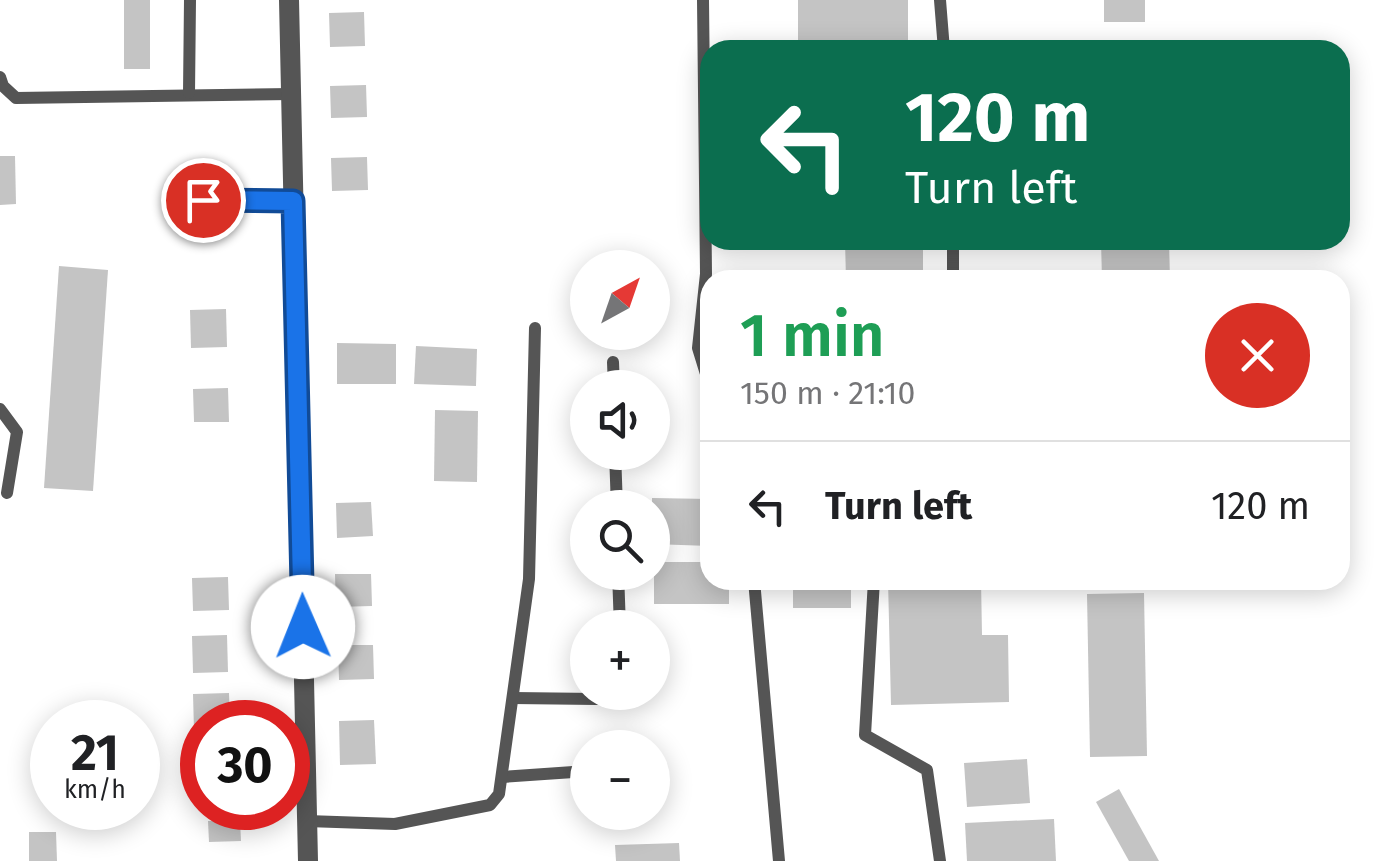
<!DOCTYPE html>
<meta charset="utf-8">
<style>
body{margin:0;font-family:"Fira Sans",sans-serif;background:#f6f6f6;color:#202124;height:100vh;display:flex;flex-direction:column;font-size:38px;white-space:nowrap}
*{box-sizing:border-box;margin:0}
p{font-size:32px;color:#757577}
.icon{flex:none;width:55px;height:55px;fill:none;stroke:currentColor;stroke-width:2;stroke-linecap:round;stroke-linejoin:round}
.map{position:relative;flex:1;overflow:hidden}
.panel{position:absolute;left:700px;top:270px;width:650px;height:320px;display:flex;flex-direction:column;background:#fff;border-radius:30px;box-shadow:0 5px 25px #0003}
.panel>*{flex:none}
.hud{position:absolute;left:700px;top:40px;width:650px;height:210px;border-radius:30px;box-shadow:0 5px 25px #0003;background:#0b6e4f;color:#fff;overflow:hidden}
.needle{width:65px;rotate:40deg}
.buttons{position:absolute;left:570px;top:250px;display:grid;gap:20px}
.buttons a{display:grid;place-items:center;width:100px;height:100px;border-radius:50%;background:#fff;box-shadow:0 5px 25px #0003;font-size:50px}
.speed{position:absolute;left:30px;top:700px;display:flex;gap:20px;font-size:50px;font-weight:700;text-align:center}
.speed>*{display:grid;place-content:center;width:130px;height:130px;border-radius:50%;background:#fff;box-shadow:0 5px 25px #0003;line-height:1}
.speed small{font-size:25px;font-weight:400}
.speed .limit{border:15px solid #d22;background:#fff;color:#111}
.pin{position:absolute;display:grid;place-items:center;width:85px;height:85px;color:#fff;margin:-42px;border:5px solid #fff;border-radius:50%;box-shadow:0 2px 10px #0007}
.me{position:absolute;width:110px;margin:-55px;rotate:359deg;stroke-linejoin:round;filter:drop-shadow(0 0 8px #0008)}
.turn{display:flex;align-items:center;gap:35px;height:210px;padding:0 40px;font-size:45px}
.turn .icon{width:130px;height:130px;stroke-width:2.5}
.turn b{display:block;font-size:70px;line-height:85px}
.round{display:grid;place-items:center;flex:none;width:105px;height:105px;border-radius:52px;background:#f6f6f6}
.headline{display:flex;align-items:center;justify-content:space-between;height:170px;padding:0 40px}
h1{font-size:60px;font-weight:600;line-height:75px;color:#1e9e55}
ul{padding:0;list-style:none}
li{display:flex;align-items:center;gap:30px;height:130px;padding:0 40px;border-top:2px solid #e0e0e0}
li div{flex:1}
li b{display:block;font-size:38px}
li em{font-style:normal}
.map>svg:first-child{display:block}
</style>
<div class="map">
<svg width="1392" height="861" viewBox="0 0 1392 861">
<rect width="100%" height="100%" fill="#fff"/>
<g fill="#c4c4c4">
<rect x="124" y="0" width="26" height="69"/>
<rect x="798" y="0" width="110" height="50"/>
<rect x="1104" y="0" width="41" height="22"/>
<path d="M364,12L365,46L330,47L329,13Z"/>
<path d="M366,85L367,117L331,118L330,86Z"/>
<path d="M0,156H15L16,204L0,205Z"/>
<path d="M367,157L368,190L332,191L331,158Z"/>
<path d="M845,240H923V280H846Z"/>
<path d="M1101,240H1169L1170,280H1102Z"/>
<path d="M59,266L108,270L93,491L44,488Z"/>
<path d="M226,309L227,347L191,348L190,310Z"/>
<path d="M337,343L396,344V384H337Z"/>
<path d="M416,346L477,349L476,386L414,384Z"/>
<path d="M228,388L229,422H194L193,389Z"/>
<path d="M435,410L478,411L477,482L434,481Z"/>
<path d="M652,498L710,499V546L652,544Z"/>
<path d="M371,502L373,536L337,538L336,503Z"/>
<path d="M654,562H710V580H729V604H654Z"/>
<path d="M335,574H371L372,606L336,607Z"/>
<path d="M228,577L229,610L193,611L192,578Z"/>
<rect x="793" y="580" width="58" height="28"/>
<path d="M888,580H981L982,635H1008L1009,702L891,705Z"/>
<path d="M1144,593L1147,756L1090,757L1087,594Z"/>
<path d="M227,635L228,672L193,673L192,636Z"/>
<path d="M338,645H373L374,679L339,680Z"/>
<path d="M229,693L230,722H202V729L194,730L193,694Z"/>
<path d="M374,720L376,764L340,765L339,721Z"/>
<path d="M194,754H202V791L195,792Z"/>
<path d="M1027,759L1030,803L967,807L964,763Z"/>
<path d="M1119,789L1159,861H1129L1096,802Z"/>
<path d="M1054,819L1056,861H967L965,823Z"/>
<path d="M240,820L241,841L209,842L208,821Z"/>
<path d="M29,832H56L57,861H29Z"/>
<path d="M679,843L680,861H616L615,845Z"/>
</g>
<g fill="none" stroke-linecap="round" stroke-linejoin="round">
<g stroke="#555" stroke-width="12">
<path d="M703,0L706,274L698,348L710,387"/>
<path d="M940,0L944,50"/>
<path d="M0,77L3,86L16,98L291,94"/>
<path d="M189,93L190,0"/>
<path d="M203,200L293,201"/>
<path d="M953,280V240"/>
<path d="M613,362L614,388"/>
<path d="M0,409L17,432L7,493"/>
<path d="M615,452L617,508"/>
<path d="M618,572L620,628"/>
<path d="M754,580L779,861"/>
<path d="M874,580L865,735L927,770L940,861"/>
<path d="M513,698L597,699L610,692"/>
<path d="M502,777L588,771"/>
<path d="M307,821L395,824L490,805L499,794L529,579L535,328"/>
</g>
<path stroke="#555" stroke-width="20" d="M289,0L308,861"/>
</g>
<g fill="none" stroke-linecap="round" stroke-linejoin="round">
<g stroke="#114b97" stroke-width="25">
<path id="route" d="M203,200L293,201L303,627"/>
</g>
<use href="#route" stroke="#1a73e8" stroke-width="18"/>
</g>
</svg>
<div class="buttons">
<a><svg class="needle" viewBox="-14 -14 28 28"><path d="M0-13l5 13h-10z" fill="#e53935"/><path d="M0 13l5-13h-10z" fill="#757577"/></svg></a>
<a><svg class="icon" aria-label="sound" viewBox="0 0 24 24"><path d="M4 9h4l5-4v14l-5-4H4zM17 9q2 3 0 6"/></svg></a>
<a><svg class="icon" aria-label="search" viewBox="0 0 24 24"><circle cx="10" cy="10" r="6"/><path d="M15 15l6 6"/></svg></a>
<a>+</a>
<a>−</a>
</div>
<div class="speed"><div>21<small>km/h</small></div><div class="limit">30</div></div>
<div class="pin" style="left:203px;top:200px;background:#d93025"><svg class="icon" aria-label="arrive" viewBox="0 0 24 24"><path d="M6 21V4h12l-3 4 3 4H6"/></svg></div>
<svg class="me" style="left:303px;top:627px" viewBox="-20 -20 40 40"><circle r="19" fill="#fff"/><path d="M0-13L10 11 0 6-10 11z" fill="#1a73e8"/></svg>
<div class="hud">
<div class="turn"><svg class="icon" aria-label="left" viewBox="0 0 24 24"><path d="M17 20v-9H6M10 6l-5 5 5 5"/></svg><div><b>120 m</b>Turn left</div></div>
</div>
<section class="panel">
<div class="headline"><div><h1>1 min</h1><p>150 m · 21:10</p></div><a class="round" style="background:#d93025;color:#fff"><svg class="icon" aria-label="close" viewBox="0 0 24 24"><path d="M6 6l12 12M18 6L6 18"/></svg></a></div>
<ul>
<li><svg class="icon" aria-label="left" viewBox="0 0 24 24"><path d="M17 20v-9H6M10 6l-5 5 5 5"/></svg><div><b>Turn left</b></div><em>120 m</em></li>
</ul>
</section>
</div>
